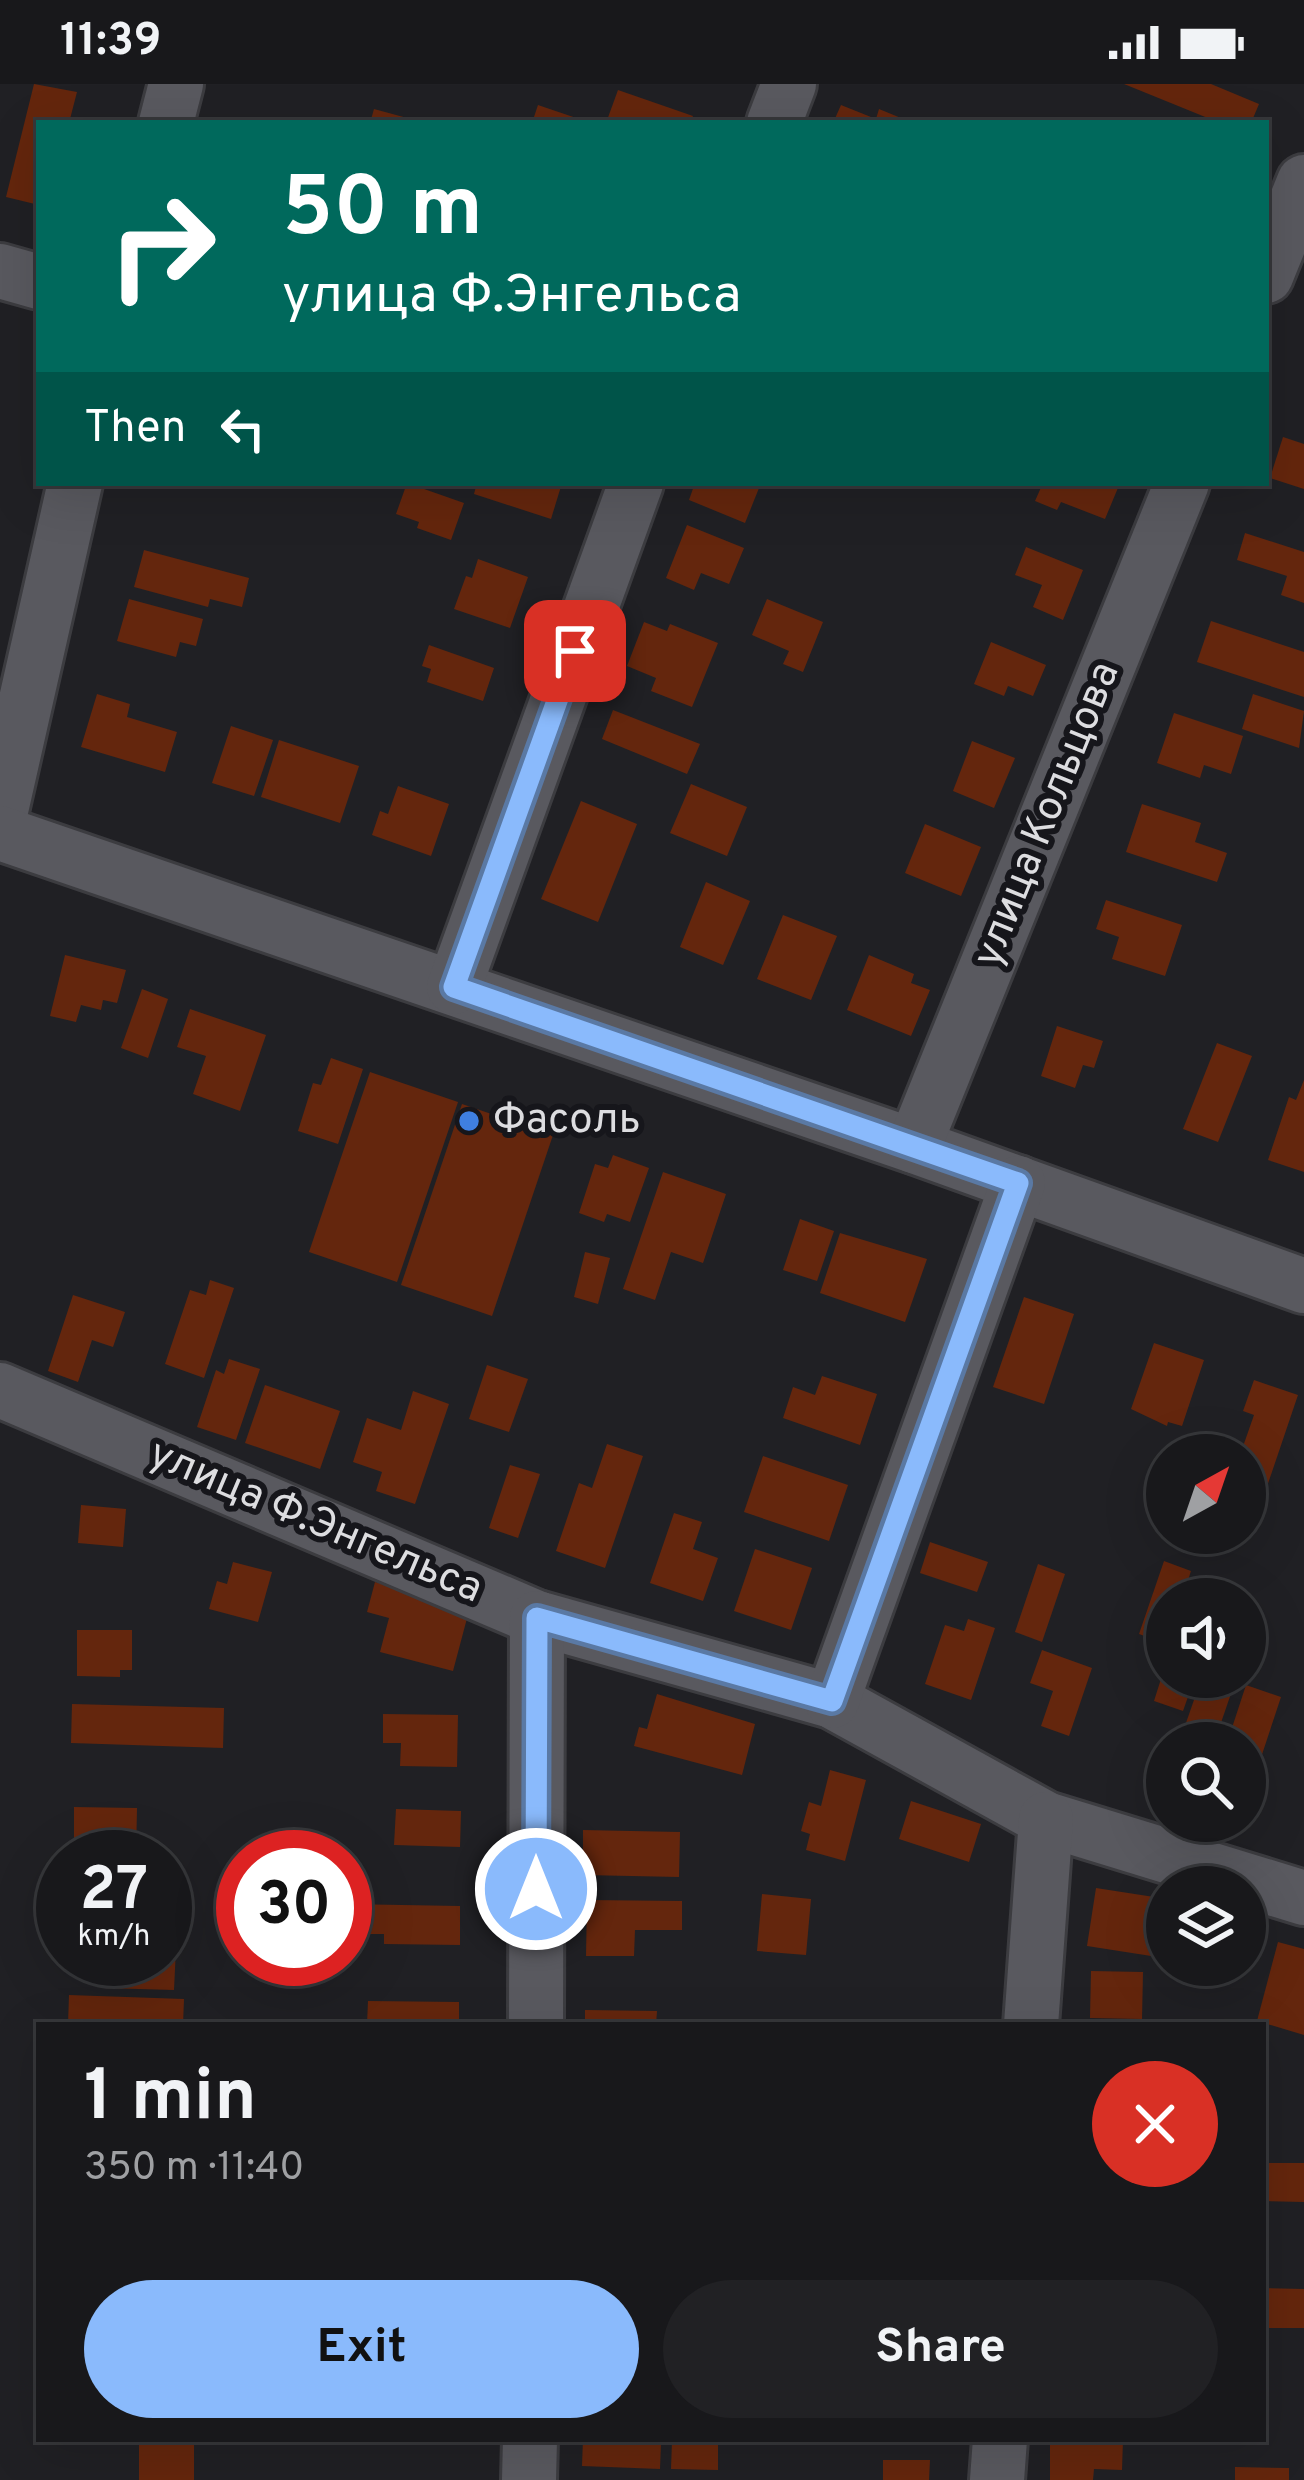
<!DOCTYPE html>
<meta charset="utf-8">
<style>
body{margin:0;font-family:Overpass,sans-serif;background:#212124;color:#f1f3f6;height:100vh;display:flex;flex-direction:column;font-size:45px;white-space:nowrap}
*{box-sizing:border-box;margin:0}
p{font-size:39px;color:#9fa0a3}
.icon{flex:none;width:66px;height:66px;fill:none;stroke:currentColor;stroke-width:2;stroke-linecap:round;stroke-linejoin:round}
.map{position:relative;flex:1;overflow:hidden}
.side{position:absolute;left:36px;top:1938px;width:1230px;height:420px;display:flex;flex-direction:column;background:#18181b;border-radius:0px;box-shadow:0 12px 48px #0002,0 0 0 3px #36373a}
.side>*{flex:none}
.hud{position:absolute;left:36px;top:36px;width:1233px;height:366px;border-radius:0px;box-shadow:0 12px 48px #0002,0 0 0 3px #36373a;background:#00695c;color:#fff;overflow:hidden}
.needle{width:78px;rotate:40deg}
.controls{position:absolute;left:1146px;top:1350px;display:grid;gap:24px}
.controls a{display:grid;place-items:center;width:120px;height:120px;border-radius:50%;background:#18181b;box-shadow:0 12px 48px #0002,0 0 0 3px #36373a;font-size:60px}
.speed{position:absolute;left:36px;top:1746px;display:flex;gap:24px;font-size:60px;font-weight:700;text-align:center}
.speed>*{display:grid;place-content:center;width:156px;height:156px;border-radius:50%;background:#18181b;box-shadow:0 12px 48px #0002,0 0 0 3px #36373a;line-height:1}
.speed small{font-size:30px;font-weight:400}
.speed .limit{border:18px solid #d22;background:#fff;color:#111}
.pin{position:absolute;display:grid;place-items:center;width:102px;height:102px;color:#fff;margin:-51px;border-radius:24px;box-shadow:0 6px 18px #0006}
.me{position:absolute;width:132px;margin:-66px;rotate:0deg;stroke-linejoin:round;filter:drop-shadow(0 0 9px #0008)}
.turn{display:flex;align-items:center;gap:42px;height:252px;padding:0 48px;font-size:54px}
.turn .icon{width:156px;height:156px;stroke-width:2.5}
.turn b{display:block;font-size:84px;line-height:102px}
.then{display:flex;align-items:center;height:114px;padding:0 48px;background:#0003;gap:24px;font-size:45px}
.round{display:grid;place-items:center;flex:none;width:126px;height:126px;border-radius:63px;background:#212124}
.summary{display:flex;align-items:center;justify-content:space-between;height:204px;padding:0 48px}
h1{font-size:72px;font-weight:700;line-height:90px}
.primary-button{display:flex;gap:24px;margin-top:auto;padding:24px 48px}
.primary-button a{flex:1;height:138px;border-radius:72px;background:#8abafc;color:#111;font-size:48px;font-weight:700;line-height:138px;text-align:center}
.primary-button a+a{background:#212124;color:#f1f3f6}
.status{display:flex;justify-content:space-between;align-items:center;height:84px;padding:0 60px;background:#18181b;direction:ltr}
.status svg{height:33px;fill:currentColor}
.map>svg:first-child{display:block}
</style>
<div class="status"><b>11:39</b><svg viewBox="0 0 49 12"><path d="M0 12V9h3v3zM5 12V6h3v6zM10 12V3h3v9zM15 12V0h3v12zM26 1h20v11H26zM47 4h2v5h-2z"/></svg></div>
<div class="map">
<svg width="1304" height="2396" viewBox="0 0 1304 2396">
<rect width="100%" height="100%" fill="#202024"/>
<g fill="#64260d">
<path d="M34,0L77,8L69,39H39V121L6,113Z"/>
<path d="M1124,0H1211L1259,20L1251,39H1220Z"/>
<path d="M618,6L693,32L690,39H606Z"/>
<path d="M538,21L588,38V39H532Z"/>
<path d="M841,21L876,35L879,25L901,34L899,39H833Z"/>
<path d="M374,25L422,38V39H370Z"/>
<path d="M1283,353L1304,360V405L1270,394Z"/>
<path d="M407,399L464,419L451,456L417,444L419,438L396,430Z"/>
<path d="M477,399H562L551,435L474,410Z"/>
<path d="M695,399H761L745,439L689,416Z"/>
<path d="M1043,399H1120L1105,435L1061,418L1057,426L1035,417Z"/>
<path d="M687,441L744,464L729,500L701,489L694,506L666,494Z"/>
<path d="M1245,449L1304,468V519L1281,511L1287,492L1237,476Z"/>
<path d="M1026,463L1083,486L1063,536L1033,523L1042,501L1015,491Z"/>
<path d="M144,466L249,494L242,523L210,515L208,523L134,503Z"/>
<path d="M478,475L528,493L510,544L454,525L466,492L472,494Z"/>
<path d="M129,515L203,535L196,562L180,558L176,573L117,557Z"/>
<path d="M767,515L823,538L803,588L783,580L789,567L752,551Z"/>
<path d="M1211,537L1304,568V613L1197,578Z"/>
<path d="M644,538L667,547L670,540L718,559L692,623L651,607L656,594L627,582Z"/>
<path d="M991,558L1046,581L1033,612L1008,602L1004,612L974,600Z"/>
<path d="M429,561L494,584L483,617L427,598L431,585L422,582Z"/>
<path d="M97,610L130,620L127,633L177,648L165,688L81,663Z"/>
<path d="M1253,610L1304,627L1299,664L1242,645Z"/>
<path d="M613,626L700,660L687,690L602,655Z"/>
<path d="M1174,629L1243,652L1231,690L1204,681L1200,694L1157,679Z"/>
<path d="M231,642L273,656L254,712L212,699Z"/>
<path d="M279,656L359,682L340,739L261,713Z"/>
<path d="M972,657L1015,674L994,724L953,707Z"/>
<path d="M691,700L747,723L727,772L670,749Z"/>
<path d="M398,702L449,720L431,772L372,751L380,727L388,730Z"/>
<path d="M581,717L637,740L598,838L541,815Z"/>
<path d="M1142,720L1201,739L1195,758L1227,769L1217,798L1126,768Z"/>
<path d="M925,740L981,763L961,812L905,789Z"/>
<path d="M706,798L750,817L723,881L680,863Z"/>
<path d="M1106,816L1182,841L1165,892L1112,875L1119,853L1096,845Z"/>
<path d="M783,831L837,852L811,916L757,895Z"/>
<path d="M65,871L126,886L117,919L103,916L101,926L81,921L76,938L50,932Z"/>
<path d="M869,871L914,890L911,899L930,906L911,952L847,926Z"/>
<path d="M142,905L168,915L148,974L121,964Z"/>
<path d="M190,925L266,951L240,1027L193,1010L206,972L177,963Z"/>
<path d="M1057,942L1103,957L1094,984L1083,981L1075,1004L1041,992Z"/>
<path d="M1217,959L1252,972L1218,1058L1183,1045Z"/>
<path d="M331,974L363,985L338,1060L298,1047L313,999L321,1001Z"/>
<path d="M370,988L458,1018L397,1198L309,1168Z"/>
<path d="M1304,996V1088L1268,1076L1289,1013L1296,1016Z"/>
<path d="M462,1020L553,1051L492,1232L401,1201Z"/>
<path d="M613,1071L649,1084L630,1138L607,1130L604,1138L579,1129L595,1080L608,1084Z"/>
<path d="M663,1088L726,1110L703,1179L671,1168L655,1216L623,1205Z"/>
<path d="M800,1135L834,1147L817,1197L783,1186Z"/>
<path d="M840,1149L927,1175L905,1238L820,1209Z"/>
<path d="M585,1168L610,1174L598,1220L574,1213Z"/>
<path d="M210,1196L234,1204L204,1294L165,1280L190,1206L206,1211Z"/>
<path d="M73,1211L125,1228L113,1263L92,1256L78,1298L48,1287Z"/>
<path d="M1024,1213L1074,1230L1044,1320L993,1303Z"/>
<path d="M1154,1259L1204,1276L1182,1342L1168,1338L1167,1342L1131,1325Z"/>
<path d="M229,1275L260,1285L236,1356L197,1343L216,1286L224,1290Z"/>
<path d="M487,1281L528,1295L509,1348L469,1335Z"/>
<path d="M822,1292L877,1310L860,1361L783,1334L793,1303L815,1311Z"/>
<path d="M1254,1296L1298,1311L1256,1435L1245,1431V1371H1240L1254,1331L1243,1327Z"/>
<path d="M265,1301L340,1327L320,1385L245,1359Z"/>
<path d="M413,1307L449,1320L415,1420L376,1407L382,1388L353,1378L367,1334L401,1346Z"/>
<path d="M607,1360L643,1372L605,1484L556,1467L579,1399L592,1404Z"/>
<path d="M763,1372L848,1401L829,1457L744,1428Z"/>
<path d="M510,1381L540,1390L518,1454L489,1444Z"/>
<path d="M81,1421L126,1425L123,1463L78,1459Z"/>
<path d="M674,1429L702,1438L693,1465L718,1474L703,1517L650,1499Z"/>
<path d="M930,1458L988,1478L977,1508L920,1489Z"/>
<path d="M755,1465L812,1484L791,1546L734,1527Z"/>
<path d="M1164,1477L1191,1487L1182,1515H1167V1560L1139,1550Z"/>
<path d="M233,1478L272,1488L258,1538L209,1525L217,1497L227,1500Z"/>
<path d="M1038,1480L1065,1490L1042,1558L1015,1548Z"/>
<path d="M375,1498L470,1523L453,1587L380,1568L389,1534L367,1528Z"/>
<path d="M968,1535L995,1544L971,1616L925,1600L945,1541L964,1547Z"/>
<path d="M77,1546H132V1586H120V1593L77,1592Z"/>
<path d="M1042,1566L1092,1584L1069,1652L1041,1642L1053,1607L1030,1599Z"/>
<path d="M1166,1579L1167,1593H1195L1183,1627L1154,1617Z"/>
<path d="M1202,1593L1235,1598L1214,1659H1179Z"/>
<path d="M1246,1601L1281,1613L1250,1707L1245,1705V1659H1227Z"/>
<path d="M657,1610L755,1640L742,1691L634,1662L639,1643L647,1645Z"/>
<path d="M72,1620L224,1624L223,1664L71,1659Z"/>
<path d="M383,1630L458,1631L457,1683L400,1682L401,1659H383Z"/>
<path d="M830,1686L866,1696L845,1777L806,1766L810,1750L801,1747L809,1718L821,1722Z"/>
<path d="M911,1717L981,1740L969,1778L899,1755Z"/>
<path d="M74,1723L137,1724L136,1773H74Z"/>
<path d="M396,1725L461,1727L460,1763L394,1761Z"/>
<path d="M583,1746L680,1748L679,1793L583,1791Z"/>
<path d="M1096,1804L1167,1815L1164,1874L1087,1862Z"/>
<path d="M762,1810L811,1815L806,1871L757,1867Z"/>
<path d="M587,1816L682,1817V1846H635L634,1872H586Z"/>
<path d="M345,1820L460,1822V1861L384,1860V1850H345Z"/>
<path d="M1278,1858L1304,1865V1951L1257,1937Z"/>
<path d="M165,1863L176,1864L174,1906L103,1904L104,1875H165Z"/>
<path d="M1091,1887L1143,1888L1142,1935L1090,1934Z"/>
<path d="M69,1911L184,1915L183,1941H68Z"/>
<path d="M368,1917L459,1918V1941H367Z"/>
<path d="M585,1926L657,1927L656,1941H585Z"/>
<path d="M1263,2079H1304V2118L1263,2117Z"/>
<path d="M1263,2204L1304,2205V2244H1263Z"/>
<path d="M583,2355L661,2358L660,2385L582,2382Z"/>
<path d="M1050,2355L1123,2356L1122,2386L1094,2385L1093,2396H1050Z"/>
<path d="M672,2357L718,2358V2386L671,2385Z"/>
<path d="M139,2360L194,2361V2396H139Z"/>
<path d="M883,2376H930L929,2396H883Z"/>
<path d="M1235,2383L1289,2384V2396H1235Z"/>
</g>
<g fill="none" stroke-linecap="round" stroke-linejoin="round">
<g stroke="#3c3c40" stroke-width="60">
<g id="minor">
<path d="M166,39L176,0"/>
<path d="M774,39L789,0"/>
<path d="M0,187L39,198"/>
<path d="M1266,192L1304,98"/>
<path d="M0,731L75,399"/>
<path d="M0,749L914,1062L1304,1202"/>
<path d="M454,903L636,399"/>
<path d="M914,1062L1182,399"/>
<path d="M0,1306L537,1534L832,1617L1046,1735L1304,1814"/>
<path d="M832,1617L1018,1099"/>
<path d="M536,1941L537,1534"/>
<path d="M1031,1941L1046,1735"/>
<path d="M529,2396L530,2355"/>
<path d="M997,2396L1000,2355"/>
</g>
</g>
<use href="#minor" stroke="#59595f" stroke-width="54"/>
</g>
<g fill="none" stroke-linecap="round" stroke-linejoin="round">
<g stroke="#5a79a4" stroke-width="30">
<path id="route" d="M536,1805L537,1534L832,1617L1018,1099L454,903L575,567"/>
</g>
<use href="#route" stroke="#8abafc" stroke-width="21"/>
</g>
<circle fill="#3f7fe0" stroke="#16161b" stroke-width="4.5" cx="469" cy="1037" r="12"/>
<g text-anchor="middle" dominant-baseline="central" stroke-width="12" stroke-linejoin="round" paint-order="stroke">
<g font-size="42" fill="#dddde0" stroke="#16161b">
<text transform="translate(1048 731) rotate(-68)">улица Кольцова</text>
<text transform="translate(315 1439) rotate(23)">улица Ф.Энгельса</text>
</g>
<g font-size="42" fill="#dddde0" stroke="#16161b" text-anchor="start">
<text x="493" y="1037">Фасоль</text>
</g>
</g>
</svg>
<div class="controls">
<a><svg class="needle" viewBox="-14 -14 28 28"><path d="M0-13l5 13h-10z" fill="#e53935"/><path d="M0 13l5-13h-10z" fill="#9fa0a3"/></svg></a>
<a><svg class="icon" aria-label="sound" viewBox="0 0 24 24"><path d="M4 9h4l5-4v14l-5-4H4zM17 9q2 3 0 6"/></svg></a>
<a><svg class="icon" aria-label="search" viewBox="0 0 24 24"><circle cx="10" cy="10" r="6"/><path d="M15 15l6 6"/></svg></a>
<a><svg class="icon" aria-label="layers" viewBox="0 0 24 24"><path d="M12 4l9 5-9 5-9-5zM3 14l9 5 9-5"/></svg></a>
</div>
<div class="speed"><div>27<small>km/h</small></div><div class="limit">30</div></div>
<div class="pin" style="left:575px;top:567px;background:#d93025"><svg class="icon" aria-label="arrive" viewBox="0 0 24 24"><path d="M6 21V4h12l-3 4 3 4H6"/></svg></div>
<svg class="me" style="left:536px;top:1805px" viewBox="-20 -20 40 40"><circle r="17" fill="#8abafc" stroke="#fff" stroke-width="3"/><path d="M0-11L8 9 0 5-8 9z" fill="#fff"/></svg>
<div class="hud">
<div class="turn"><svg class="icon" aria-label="right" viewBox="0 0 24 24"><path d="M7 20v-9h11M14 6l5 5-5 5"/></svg><div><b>50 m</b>улица Ф.Энгельса</div></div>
<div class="then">Then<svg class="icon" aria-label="left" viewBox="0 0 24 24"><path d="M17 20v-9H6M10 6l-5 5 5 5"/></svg></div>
</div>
<section class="side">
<div class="summary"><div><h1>1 min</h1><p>350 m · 11:40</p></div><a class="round" style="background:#d93025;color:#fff"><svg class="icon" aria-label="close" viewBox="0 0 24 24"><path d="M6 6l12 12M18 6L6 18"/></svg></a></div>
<div class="primary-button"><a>Exit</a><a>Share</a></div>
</section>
</div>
